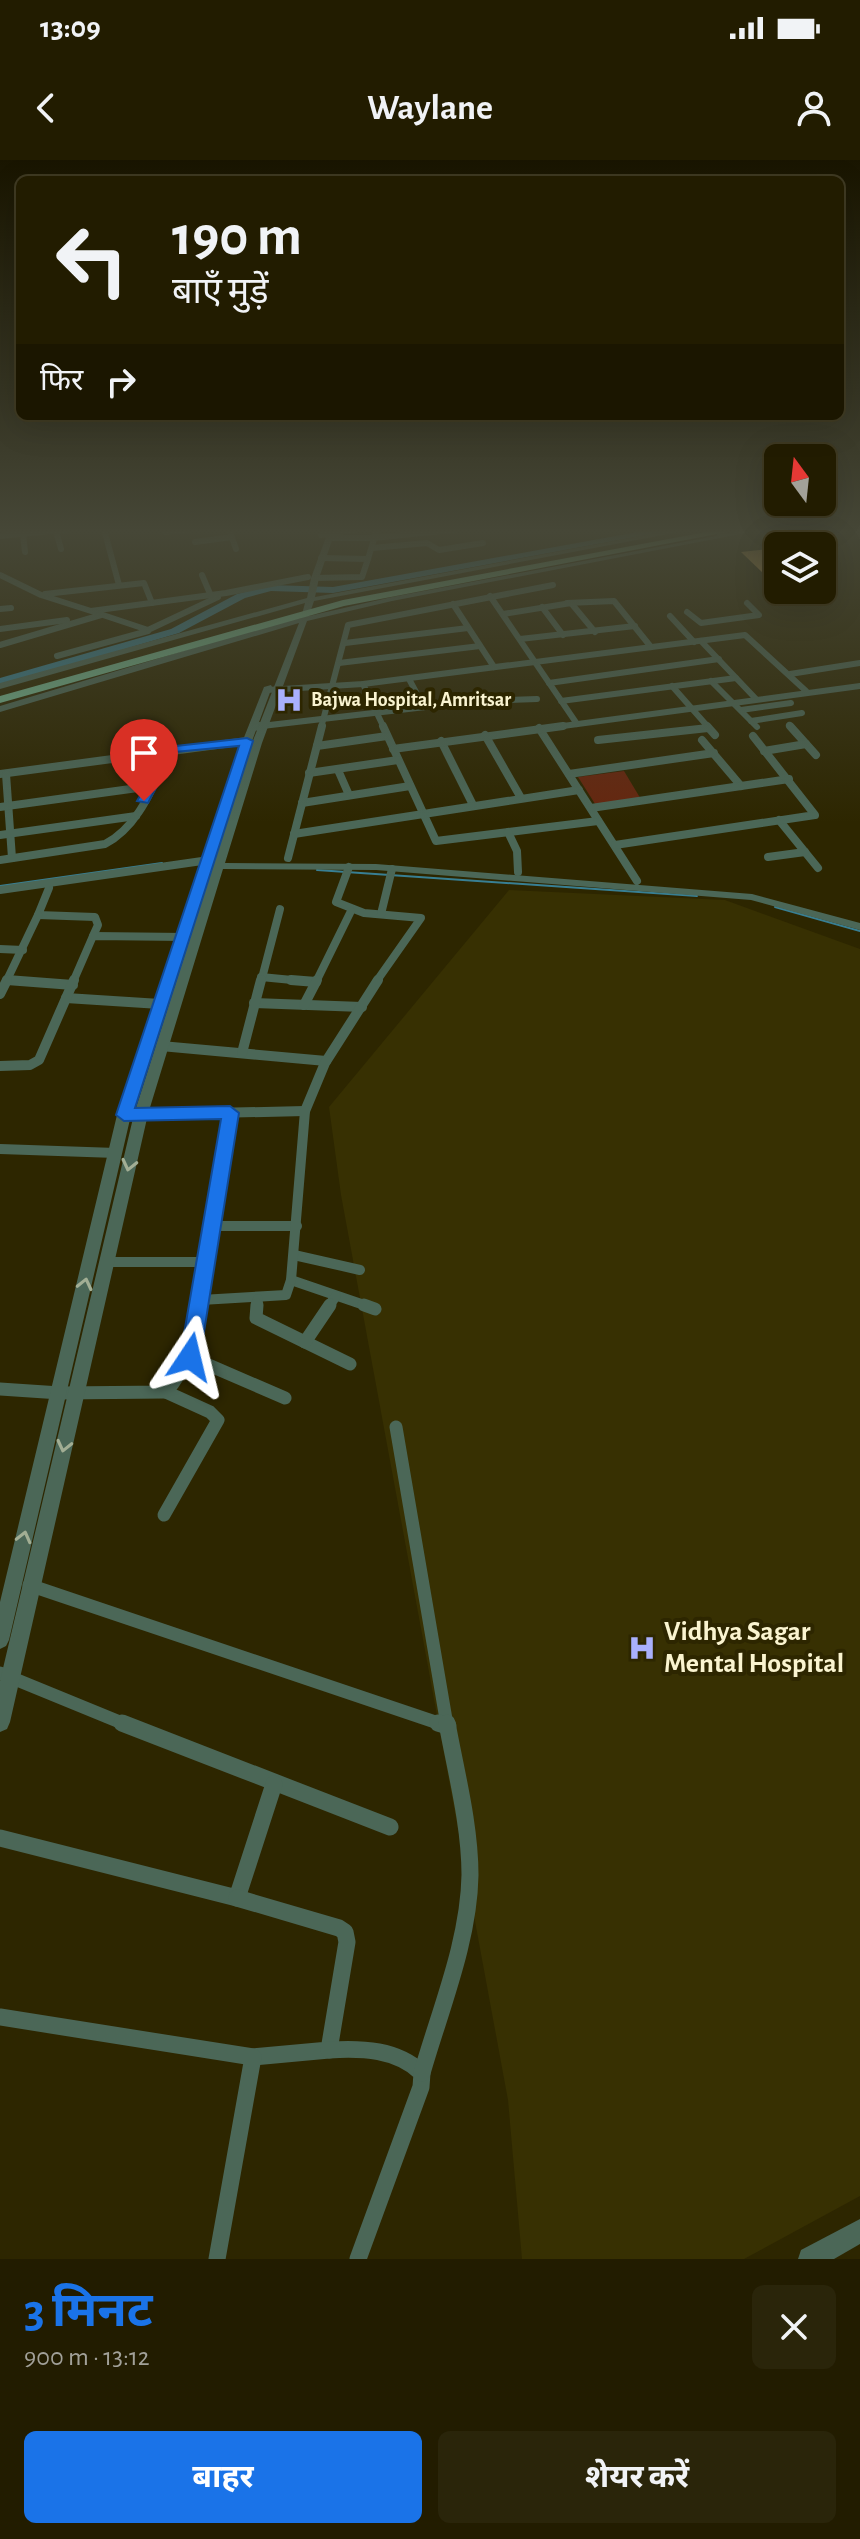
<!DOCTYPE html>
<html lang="hi">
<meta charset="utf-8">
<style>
body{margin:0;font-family:"Alegreya Sans","Noto Sans Devanagari",sans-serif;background:#2a250a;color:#f1f3f6;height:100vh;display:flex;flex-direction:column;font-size:30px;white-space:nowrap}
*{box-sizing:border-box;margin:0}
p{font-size:26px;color:#a2a199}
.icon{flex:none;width:44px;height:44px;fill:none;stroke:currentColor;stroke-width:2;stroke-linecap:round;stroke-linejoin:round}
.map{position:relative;height:2099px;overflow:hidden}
.details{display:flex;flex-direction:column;background:#221c00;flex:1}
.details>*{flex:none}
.banner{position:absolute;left:16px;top:16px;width:828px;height:244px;border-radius:12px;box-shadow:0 8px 32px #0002,0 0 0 2px #3f3a22;background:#221c00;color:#f1f3f6;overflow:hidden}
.needle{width:52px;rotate:345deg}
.fabs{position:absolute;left:764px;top:284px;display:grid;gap:16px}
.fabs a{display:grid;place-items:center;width:72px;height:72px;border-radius:12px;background:#221c00;box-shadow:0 8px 32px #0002,0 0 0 2px #3f3a22;font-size:40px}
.pin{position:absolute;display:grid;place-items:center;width:68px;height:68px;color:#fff;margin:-82px -34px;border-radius:50% 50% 50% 0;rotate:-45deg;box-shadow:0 0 8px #0007}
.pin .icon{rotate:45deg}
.me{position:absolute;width:88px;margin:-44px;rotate:10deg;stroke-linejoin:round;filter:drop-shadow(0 0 6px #0008)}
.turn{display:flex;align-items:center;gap:28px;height:168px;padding:0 24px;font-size:36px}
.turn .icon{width:104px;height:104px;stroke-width:2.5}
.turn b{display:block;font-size:56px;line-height:68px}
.then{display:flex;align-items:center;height:76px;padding:0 24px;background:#0003;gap:16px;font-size:30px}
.round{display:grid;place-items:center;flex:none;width:84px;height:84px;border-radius:12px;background:#2a250a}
.headline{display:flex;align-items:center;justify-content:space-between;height:136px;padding:0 24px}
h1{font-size:48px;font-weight:700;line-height:60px;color:#1a73e8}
.cta{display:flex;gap:16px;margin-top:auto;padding:16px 24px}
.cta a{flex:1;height:92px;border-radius:12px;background:#1a73e8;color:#fff;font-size:32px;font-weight:700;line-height:92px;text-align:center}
.cta a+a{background:#2a250a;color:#f1f3f6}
.status{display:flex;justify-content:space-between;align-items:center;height:56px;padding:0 40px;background:#221c00;direction:ltr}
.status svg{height:22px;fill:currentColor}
header{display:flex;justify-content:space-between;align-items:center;height:104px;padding:0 24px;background:#221c00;font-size:36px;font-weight:700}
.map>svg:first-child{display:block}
</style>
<div class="status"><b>13:09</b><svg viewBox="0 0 49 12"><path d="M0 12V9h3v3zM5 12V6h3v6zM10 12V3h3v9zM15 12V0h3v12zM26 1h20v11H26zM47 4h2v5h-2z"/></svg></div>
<header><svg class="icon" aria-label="back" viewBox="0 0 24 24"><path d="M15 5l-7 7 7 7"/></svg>Waylane<svg class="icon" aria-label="person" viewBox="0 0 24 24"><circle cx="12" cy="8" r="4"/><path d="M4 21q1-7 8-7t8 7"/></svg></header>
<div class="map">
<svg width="860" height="2099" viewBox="0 0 860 2099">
<rect width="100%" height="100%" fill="#2d2600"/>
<path fill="#373002" d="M509,730L725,740L860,789V2036L744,2099H522L508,1940L341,1035L329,947Z"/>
<path fill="#66260e" d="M624,611L642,641L597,647L578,617Z"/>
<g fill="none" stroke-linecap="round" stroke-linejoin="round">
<g stroke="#387f93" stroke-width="2">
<path d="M317,710L697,736"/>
<path d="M0,726L162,703"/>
<path d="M775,747L860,771"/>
</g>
<path fill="#387f93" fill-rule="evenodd" d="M654,369H678L333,433L271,431L245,438L179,473L0,526V518L171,469L237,434L271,425L333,427Z"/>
</g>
<path fill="#ecb657" d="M778,388V412L764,414L741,392Z"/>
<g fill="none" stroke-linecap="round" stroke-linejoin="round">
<g stroke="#4b6757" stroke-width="6">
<path d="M104,369L119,425"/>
<path d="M229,369L236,389"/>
<path d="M56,371L61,389"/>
<path d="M165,372L193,369"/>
<path d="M23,374L25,392"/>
<path d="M321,375L358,369"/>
<path d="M0,376L72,369"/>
<path d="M329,378H373L461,369"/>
<path d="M195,382L232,377"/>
<path d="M372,388L427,383L439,390L483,383"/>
<path d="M321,398L368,399L377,369"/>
<path d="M0,415L41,435L91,451L226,433L308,417"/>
<path d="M202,415L211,436"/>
<path d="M315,418L362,417L368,399"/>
<path d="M45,434L144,423L152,443"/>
<path d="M490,436L577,564"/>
<path d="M567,443L614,441L651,487"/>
<path d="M453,444L494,507"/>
<path d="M542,447L563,475"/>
<path d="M0,449L11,448"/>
<path d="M94,452L148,470L218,437"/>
<path d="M687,452L701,463L759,455L747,443"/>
<path d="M503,454L571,443L595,472"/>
<path d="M670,456L694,482"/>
<path d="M0,469L67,460"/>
<path d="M520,479L635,466"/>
<path d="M701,481L756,539"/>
<path d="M345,483L468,468"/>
<path d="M0,485L101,455"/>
<path d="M57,496L148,471"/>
<path d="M339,503L480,486"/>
<path d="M790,514L860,503"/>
<path d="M409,519L424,547"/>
<path d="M711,521L757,567"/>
<path d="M549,523L719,499"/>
<path d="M363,524L384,568"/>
<path d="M672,526L709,568"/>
<path d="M267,530L363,524L745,475L806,531"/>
<path d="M561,541L736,518"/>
<path d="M741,550L791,543"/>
<path d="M751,561L802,553"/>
<path d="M789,565L792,568"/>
<path d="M253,567L477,541L537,539"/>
<path d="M321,568L348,465L553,425"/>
<path d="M548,568L860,526"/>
</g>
<g stroke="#4b6757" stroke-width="8">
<path d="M383,566L436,681L598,661"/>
<path d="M707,566L715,575"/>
<path d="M790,566L816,595"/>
<path d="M253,567L260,566"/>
<path d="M539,568L637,721"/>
<path d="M485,575L521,638"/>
<path d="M598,580L708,568"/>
<path d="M702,580L741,626"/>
<path d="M441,581L473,645"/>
<path d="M317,586L387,576"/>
<path d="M393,589L563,566"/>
<path d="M764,591L806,584"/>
<path d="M338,610L349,635"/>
<path d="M309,613L398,600"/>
<path d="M0,614L247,581"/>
<path d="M6,614L12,698"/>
<path d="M569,614L714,593"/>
<path d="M302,643L410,626"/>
<path d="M0,647L152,626"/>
<path d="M591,648L789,619"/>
<path d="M779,660L818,708"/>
<path d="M508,672L517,691L518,712"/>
<path d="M294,674L579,630"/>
<path d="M0,675L136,656"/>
<path d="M615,685L815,655L753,576"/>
<path d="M768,697L805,692"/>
<path d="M288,698L322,566"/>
<path d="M0,700L105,684C140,666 154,623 171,589"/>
<path d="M349,707L336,742L364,753L421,758L376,822"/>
<path d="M49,728L38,755L95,757L98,765L93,776"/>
<path d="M0,730L209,700"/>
<path d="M381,754L392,709"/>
<path d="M0,789L23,790"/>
<path d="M261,817L313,822"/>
<path d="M7,820L30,822"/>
<path d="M6,822L38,755"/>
<path d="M73,822L93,776L185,777"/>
<path d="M261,822L280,749"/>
<path d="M316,822L351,751"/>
</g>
<g stroke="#4b6757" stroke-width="10">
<path d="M7,820L73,825"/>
<path d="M291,820L316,822"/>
<path d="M0,834L7,820"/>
<path d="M66,838L160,844"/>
<path d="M254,843L362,847"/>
<path d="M304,845L317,820"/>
<path d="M161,886L326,901"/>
<path d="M242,893L261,820"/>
<path d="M0,906L30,905L39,900L74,820"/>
<path d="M124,955L305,951"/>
<path d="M0,989L116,993"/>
<path d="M212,1066H297"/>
<path d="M294,1095L360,1110"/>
<path d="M107,1102H207"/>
<path d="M291,1120L370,1147"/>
<path d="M201,1140L286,1135L291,1120L305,951L325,903L378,820"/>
<path d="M198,1147L230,953"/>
<path d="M257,1147L258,1139"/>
<path d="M328,1147L336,1136"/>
</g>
<g stroke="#4b6757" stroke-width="13">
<path d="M257,1145L256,1158L350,1204"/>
<path d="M364,1145L375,1149"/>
<path d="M305,1182L330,1145"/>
<path d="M190,1197L285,1238"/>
<path d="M0,1229L60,1233L166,1232C190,1206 193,1179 199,1145"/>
<path d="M396,1267L447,1565"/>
<path d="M164,1355L218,1260L210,1252L166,1232"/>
<path d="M29,1425L444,1565"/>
<path d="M0,1513L127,1565"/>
</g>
<g stroke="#4b6757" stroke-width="17">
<path d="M122,1563L390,1667"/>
<path d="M438,1563L448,1566"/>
<path d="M0,1678L237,1738L274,1624"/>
<path d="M237,1738L339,1768L345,1772L347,1782L329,1890L253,1897"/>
<path d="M0,1857L253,1897L217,2099"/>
<path d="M329,1890C362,1888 397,1889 422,1913L421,1927L358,2099"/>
<path d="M422,1913C440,1850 469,1781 470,1715C470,1665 456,1612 447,1563"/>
</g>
<g fill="#4b6757" fill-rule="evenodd">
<path d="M329,369H336L319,418L315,437L678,369H695L314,441L309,456L392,437L716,376L720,371L724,374L749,369H766L392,441L307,461L262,583L225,703L376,704L752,734L860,763V770L751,740L376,710L223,709L148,954L10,1562L7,1569L0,1572V1521L134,954L212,709L131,955L9,1480L6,1486L0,1489V1442L117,955L179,777L235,600L264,527L271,525L272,527L245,600L213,703L252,583L299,463L0,552V546L269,465L301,458L305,443L0,529V523L307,438L311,418Z"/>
<path d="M860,2059V2084L834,2099H798L801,2090Z"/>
</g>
<path fill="#72b590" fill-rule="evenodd" d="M722,369H743L344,446L0,543V536L343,440Z"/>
</g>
<defs><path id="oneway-chevron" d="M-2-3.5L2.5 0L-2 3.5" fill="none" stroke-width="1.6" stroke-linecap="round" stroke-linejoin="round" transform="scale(2)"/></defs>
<g stroke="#a2ae94">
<use href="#oneway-chevron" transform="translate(129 1005) rotate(103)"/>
<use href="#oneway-chevron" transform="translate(85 1124) rotate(-77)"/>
<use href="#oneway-chevron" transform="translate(64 1286) rotate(103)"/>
<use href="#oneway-chevron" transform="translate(24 1377) rotate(-76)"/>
</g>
<linearGradient id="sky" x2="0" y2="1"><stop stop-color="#191500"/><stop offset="0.56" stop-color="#464737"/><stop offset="1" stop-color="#464737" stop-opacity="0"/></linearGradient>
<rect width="860" height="663" fill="url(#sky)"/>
<path fill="#1a73e8" stroke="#114b97" stroke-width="2" d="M247,578L253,581L135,948L230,946L239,953L200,1197L197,1204L190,1206L183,1204L180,1197L221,959L124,961L116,955L239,586L175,592L148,643L137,641L167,587Z"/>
<defs>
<g id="hospital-bare" transform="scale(2.16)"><path d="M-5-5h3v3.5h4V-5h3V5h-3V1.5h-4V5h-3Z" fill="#a9b0fc" stroke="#2d2600" stroke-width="2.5" paint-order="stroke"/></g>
</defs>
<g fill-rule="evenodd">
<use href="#hospital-bare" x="289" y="540"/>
<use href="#hospital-bare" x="642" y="1488"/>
</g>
<g text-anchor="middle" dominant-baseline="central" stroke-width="8" stroke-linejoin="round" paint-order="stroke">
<g font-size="20" font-weight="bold" fill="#faf4d0" stroke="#2d2600" text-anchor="start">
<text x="311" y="540">Bajwa Hospital, Amritsar</text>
</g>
<g font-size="28" font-weight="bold" fill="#faf4d0" stroke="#2d2600" text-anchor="start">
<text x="664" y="1472">Vidhya Sagar<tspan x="664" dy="32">Mental Hospital</tspan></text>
</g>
</g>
</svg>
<div class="fabs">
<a><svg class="needle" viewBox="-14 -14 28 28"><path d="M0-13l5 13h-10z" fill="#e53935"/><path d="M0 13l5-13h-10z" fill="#a2a199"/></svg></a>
<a><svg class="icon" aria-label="layers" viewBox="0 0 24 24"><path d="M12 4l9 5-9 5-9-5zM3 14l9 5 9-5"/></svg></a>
</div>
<div class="pin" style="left:144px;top:641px;background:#d93025"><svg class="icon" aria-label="arrive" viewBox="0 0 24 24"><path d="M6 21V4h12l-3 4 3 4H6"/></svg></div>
<svg class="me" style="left:190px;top:1197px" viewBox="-20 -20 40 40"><path d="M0-17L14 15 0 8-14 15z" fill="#1a73e8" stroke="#fff" stroke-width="4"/></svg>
<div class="banner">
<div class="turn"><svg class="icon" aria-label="left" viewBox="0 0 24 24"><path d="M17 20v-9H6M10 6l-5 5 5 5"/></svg><div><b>190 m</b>बाएँ मुड़ें</div></div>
<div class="then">फिर<svg class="icon" aria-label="right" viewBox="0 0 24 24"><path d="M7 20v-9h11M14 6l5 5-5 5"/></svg></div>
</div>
</div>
<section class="details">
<div class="headline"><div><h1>3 मिनट</h1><p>900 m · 13:12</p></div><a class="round"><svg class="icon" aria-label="close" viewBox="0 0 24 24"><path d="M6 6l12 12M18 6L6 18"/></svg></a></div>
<div class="cta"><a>बाहर</a><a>शेयर करें</a></div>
</section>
